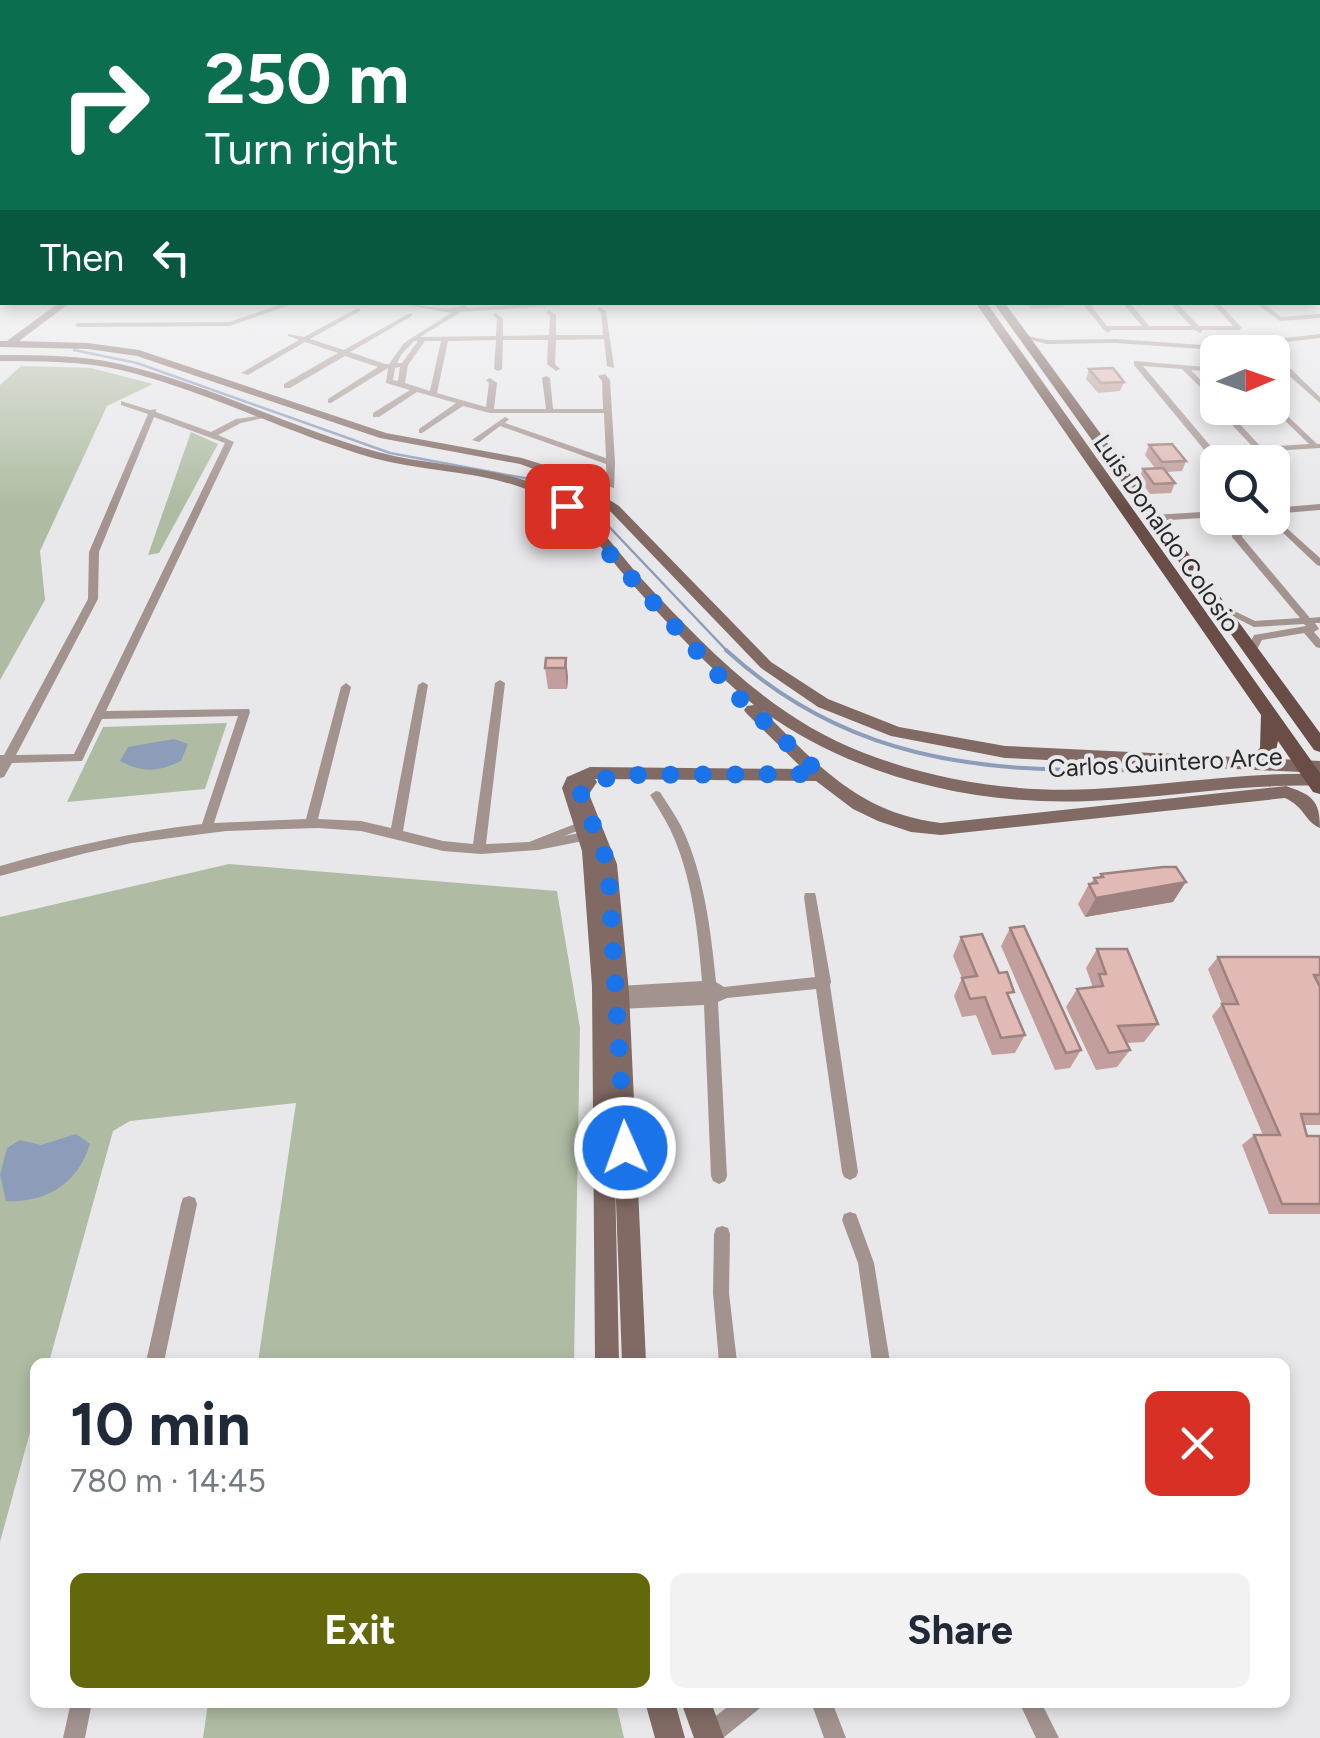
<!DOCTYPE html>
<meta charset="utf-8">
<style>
body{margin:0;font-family:Figtree,sans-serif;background:#f2f2f3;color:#1f2937;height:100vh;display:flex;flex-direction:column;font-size:38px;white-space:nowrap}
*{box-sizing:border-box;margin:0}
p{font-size:32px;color:#747a83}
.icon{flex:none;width:55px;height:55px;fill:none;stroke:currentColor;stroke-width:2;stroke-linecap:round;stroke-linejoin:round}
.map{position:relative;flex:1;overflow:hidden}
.panel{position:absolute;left:30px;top:1358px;width:1260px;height:350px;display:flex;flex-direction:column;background:#fff;border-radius:15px;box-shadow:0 5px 15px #0003}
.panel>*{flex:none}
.top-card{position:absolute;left:0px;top:0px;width:1320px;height:305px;box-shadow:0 5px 15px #0003;background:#0b6e4f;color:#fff;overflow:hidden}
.needle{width:65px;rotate:88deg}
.tools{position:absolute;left:1200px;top:335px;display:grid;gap:20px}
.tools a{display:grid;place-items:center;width:90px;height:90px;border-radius:15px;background:#fff;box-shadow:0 5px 15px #0003;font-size:50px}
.pin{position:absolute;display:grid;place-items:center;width:85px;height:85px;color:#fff;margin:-42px;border-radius:20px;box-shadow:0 5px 15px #0006}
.me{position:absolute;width:110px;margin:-55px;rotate:358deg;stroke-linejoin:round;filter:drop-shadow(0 0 8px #0008)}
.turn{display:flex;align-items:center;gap:35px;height:210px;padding:0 40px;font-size:45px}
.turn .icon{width:130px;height:130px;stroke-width:2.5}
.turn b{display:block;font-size:70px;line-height:85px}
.then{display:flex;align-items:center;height:95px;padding:0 40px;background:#0003;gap:20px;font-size:38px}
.round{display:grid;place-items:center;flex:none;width:105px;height:105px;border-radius:15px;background:#f2f2f3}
.head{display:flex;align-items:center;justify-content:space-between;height:170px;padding:0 40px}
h1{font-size:60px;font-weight:700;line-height:75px}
.primary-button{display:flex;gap:20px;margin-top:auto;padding:20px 40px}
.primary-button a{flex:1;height:115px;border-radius:15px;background:#63690b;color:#fff;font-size:40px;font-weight:700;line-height:115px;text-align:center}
.primary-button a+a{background:#f2f2f3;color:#1f2937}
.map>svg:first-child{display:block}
</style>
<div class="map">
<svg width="1320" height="1738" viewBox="0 0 1320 1738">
<rect width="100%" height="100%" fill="#e8e8eb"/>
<g fill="#afbca3">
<path d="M21,366L91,368L153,384L107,406L40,551L45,600L0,680V385Z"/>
<path d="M191,432L218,444L159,553L148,555Z"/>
<path d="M227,723L205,789L67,802L103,727Z"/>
<path d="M229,864L557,891L580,1028L574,1362H258L296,1103L130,1121L113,1131L49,1362H35V1414L0,1542V917Z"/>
<path d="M208,1703H616L624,1738H203Z"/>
</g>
<g fill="#8c9cb9">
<path d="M174,739L188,744L181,761C158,772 143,773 120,761L128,747Z"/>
<path d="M76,1134L90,1144C78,1183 47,1203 6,1201L0,1175L7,1148L20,1140L41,1145Z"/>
</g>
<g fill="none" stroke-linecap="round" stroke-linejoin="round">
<g stroke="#8c9cb9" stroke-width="2.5">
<path d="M74,350L137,363L390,453L556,484"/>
<path d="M546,482L597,514L729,653"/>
</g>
<path stroke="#8c9cb9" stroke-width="4" d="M726,650C845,759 977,773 1132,770"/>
<g fill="#a3938f" fill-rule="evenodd">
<path d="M1318,278L1320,279V284L1318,283Z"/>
<path d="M287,302H298L230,326L78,327L75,325L78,323L229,322Z"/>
<path d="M392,302C415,302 443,314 465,305L468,308L563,302H610L461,312L420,337L496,336L497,319L493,315L496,313L503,319V336L549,335L550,316L546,312L549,310L556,315V335H603L601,313L597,309L600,307L606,311L614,368L607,366L604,339L556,340L555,364L560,369L556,371L547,364L548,340H503L502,369L498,371L494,369L496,340L448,341L437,393L486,407L489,383L486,380L490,378L497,383L494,409H546L542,378L546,376L550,378L553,409H603L602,381L598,376L605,374L610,380L615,463L614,488L607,486L606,464L500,426L479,442L472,440L505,417L509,419L505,423L606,458L604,413H490L463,406L422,433H419V429L456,403L417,392L379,417H373V413L410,390L386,383L388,368L331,403H328V399L378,367L345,356L290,388H284V384L338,353L305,342L248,375L241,373L299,340L288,336V334L304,337L358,308L361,310L360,311L310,339L344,350L408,314H412V316L350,352L385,364H389L404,343L451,313ZM414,341H418L402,363H397L401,355ZM425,341H441L430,391L405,383L408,365ZM400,367L398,381L393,380L395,368Z"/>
<path d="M1081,302H1088L1107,326H1142L1122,302H1129L1149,326H1191L1169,302H1176L1199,326H1233L1211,302H1218L1242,328L1239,330H1203L1200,333L1195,330H1111L1108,333L1103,329Z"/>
<path d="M1254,302H1262L1281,317L1320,314V318L1280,321Z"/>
<path d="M1320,334V338L1217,350L1116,343L1047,344L1018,337L1022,335L1047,340L1116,339L1217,346Z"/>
<path d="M1134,361L1218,368V372L1191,370L1218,398V405L1182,369L1143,366L1213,449L1253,447L1218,410L1217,408L1218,407L1225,408L1261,447L1309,444L1272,408V401L1317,444H1320V448L1217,454L1223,462L1216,464L1134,365Z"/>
<path d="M1272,368L1291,369L1320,397V403L1286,373L1272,372Z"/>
<path d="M121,401L150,410L156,409V412L211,432L236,419L264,415L268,417L241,423L218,435L234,442L106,711L249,709L250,712L214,823L306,819L341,687L346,683L351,687L318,819L361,821L391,828L418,685L423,682L428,685L403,831L443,841L473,844L495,683L500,680L505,683L486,844L529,842L590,818L596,822L594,825L564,836L594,830L598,832L600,835L598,838L538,850L481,854L443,851L361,831L318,828L226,831L132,843L86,853L0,876V866C66,847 133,832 202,824L238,716L102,719L82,761L12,763L4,777L0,778V755H4L88,599L89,552L148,414L121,405ZM154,417L225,443L74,754L16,755L98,599L99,552Z"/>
<path d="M1320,504V510L1272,514V508Z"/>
<path d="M1218,511V517L1154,521L1150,518L1154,515Z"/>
<path d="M1281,523L1320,558V566L1317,565L1278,528V524Z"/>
<path d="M1238,526L1243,529L1242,537L1310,618L1320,617V623H1315L1319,629L1314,632L1320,639V648L1316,647L1304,633L1262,640L1255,653H1247L1246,651L1254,635L1306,626L1304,624L1254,627L1216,608L1221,605L1224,606L1255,621L1300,618L1232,537L1233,529Z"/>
<path d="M656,791L660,792C667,803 675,815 681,826C704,873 711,931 716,982L724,987L815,977L804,897L805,893H815L816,897L831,982L830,985L858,1172L856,1177L850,1180L844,1177L842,1172L816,989L727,998L718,1002L727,1176L725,1181L719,1184L713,1181L711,1176L704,1005L620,1009L615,1007L613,1003L618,998L614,996L612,992L614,988L619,986L702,981C698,931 692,875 670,829C664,817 657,806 650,795Z"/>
<path d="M189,1196L195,1198L197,1204L164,1362H146L181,1204L183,1198Z"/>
<path d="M850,1212L856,1214L874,1263L890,1362H872L858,1263L842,1220L844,1214Z"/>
<path d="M722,1226L728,1228L730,1234L729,1293L737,1362H719L713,1293L714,1234L716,1228Z"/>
<path d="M71,1702H92L85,1738H63Z"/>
<path d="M734,1702H762L759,1709L723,1738H698L700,1728Z"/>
<path d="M811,1702H832L846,1738H824Z"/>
<path d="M1019,1702H1041L1059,1738H1036Z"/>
</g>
<g fill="#816a64" fill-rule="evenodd">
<path d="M60,302H71L19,341L88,343L139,350L386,433L522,458L566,472L619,506L771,662L828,699L899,727L1005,746L1320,761V773L1005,758L891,736L818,707L761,668L611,512L558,478L520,464L380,438L137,356L88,349L0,347V341H7Z"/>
<path d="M0,355C40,355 81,355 120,364C209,384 291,428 378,452C443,470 517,463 573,505C599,524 619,553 640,577C706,648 771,717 864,753C937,781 1016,793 1094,789C1170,785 1244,772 1320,774V786C1243,783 1167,798 1090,801C976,806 856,778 763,711C819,766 859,813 941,823L1286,786C1312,795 1320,800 1320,828C1305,822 1305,807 1285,798L941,835L911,832L878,821L853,809L816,781L595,779L597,782L589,794L617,864L629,992L646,1362H622L615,1175L619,1362H595L592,986L582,851L562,788L567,777L590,767L803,769L747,714L744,710L747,706L754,705C707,667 666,622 625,576C605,553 588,527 563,509C508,469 436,475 373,458C288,434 208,391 121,370C82,361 40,361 0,361Z"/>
<path d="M645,1702H675L685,1738H655Z"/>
<path d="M681,1702H711L724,1738H694Z"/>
</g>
<g fill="#694d46" fill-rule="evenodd">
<path d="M975,302H986L1320,773V794L1313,792L1278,741L1275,755L1258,768H1246L1243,763L1260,748L1261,715Z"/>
<path d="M993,302H1004L1320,733V752L1314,750Z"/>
</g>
</g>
<g fill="#c29f9c">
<path d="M1026,302H1065L1063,307L1031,309Z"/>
<path d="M1089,369L1124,382L1120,391L1098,393L1086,379Z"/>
<path d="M1149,445L1186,461L1182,471L1166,472L1175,483L1171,493L1150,494L1139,479L1143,469L1155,468L1145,455Z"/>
<path d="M566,658L568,678L567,689H548L545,668Z"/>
<path d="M1101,874L1173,902L1085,917L1078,904L1089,884H1091L1094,878L1099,877Z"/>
<path d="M1010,928L1081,1050L1070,1068L1055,1070L1001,946Z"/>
<path d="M961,937L1010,1000L1025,1035L1015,1053L992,1055L976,1015L962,1017L954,996L962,978L953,956Z"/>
<path d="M1097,949L1158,1024L1144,1042L1126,1043L1130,1050L1117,1067L1096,1070L1066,1007L1077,989L1091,988L1092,985L1086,968Z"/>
<path d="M1218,957H1320V1125H1304L1307,1136H1320V1214H1269L1242,1145L1254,1135H1263L1212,1016L1222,1004L1208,969Z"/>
</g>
<g fill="#9e827f">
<path d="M566,658L568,678L567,689L565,668Z"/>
<path d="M1186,882L1173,902L1085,917L1096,898Z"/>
</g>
<g fill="#e1b9b5" stroke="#9e827f" stroke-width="2.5">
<path d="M1113,368L1124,382L1101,383L1089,369Z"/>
<path d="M1172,444L1186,461L1162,462L1149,445Z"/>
<path d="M1163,468L1175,483L1154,484L1143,469Z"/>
<path d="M546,658H566L565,668H545Z"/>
<path d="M1163,867H1176L1186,882L1096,898L1089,884L1097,883L1094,878L1103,877L1101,874Z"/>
<path d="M1024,926L1081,1050L1066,1053L1010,928Z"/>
<path d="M982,934L999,973L1007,972L1014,992L1007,993L1025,1035L1001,1038L985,997L970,999L962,978L977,976L961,937Z"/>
<path d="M1097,949H1127L1158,1024L1118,1026L1130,1050L1109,1053L1077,989L1103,986L1099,974H1106Z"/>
<path d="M1218,957H1320V975H1314L1320,987V1114H1301L1307,1136H1320V1204H1282L1254,1135H1280L1222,1004H1238Z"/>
</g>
<linearGradient id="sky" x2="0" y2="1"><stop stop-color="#83aad5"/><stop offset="0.52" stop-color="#f5f5f6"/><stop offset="1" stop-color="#f5f5f6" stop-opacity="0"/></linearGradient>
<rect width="1320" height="507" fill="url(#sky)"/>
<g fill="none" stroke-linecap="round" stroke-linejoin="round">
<path stroke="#1a73e8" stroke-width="18" stroke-dasharray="0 32.4" d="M567,506L737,696L820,774L615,775L582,788L581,794L608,864L625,1148"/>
</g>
<g text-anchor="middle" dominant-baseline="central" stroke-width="8" stroke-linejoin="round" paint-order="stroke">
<g font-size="25" fill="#282829" stroke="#e8e8eb">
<text transform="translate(1167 533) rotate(55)">Luis Donaldo Colosio</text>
<text transform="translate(1165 762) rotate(-3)">Carlos Quintero Arce</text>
</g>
</g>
</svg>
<div class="tools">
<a><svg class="needle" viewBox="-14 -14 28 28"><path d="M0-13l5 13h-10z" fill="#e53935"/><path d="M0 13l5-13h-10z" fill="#747a83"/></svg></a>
<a><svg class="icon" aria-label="search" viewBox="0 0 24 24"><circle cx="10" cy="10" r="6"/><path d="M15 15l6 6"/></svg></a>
</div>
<div class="pin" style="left:567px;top:506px;background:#d93025"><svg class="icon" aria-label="arrive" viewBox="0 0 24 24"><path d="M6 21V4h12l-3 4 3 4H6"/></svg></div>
<svg class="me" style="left:625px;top:1148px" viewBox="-20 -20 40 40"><circle r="17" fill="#1a73e8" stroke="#fff" stroke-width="3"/><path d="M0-11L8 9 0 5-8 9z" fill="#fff"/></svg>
<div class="top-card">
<div class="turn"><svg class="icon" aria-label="right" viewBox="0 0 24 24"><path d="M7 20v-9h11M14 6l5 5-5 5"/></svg><div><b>250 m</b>Turn right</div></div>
<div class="then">Then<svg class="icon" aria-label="left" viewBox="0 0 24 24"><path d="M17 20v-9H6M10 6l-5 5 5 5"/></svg></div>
</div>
<section class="panel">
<div class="head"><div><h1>10 min</h1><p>780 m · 14:45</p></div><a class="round" style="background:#d93025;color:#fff"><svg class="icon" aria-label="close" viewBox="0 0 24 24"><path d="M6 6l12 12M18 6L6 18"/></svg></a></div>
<div class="primary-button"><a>Exit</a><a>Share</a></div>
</section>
</div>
